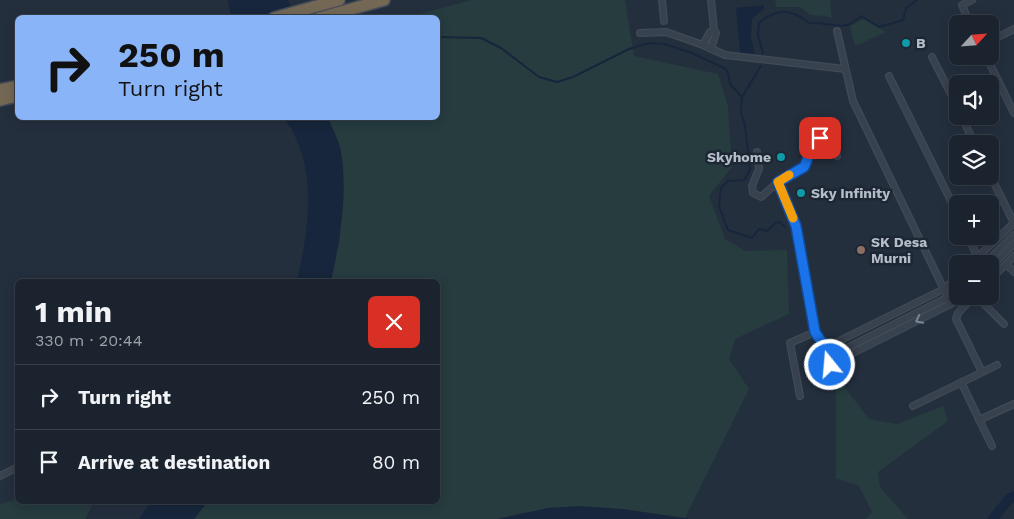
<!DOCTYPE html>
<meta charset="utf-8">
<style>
body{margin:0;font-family:"Work Sans",sans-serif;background:#282f3a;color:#f1f3f6;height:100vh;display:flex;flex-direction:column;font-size:19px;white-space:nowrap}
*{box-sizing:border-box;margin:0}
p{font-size:16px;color:#a0a4aa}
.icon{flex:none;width:28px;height:28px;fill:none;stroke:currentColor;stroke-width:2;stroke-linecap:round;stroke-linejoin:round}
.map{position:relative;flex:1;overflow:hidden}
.panel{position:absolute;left:15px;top:279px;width:425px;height:225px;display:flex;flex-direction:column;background:#1b232e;border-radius:8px;box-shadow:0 2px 12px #0003,0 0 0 1px #39404a}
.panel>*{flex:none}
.hud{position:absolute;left:15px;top:15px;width:425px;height:105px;border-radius:8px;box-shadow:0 2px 12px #0003,0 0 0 1px #39404a;background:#8ab4f8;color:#111;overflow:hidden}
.needle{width:32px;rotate:64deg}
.fabs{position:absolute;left:949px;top:15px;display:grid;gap:10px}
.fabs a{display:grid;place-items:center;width:50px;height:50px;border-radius:8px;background:#1b232e;box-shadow:0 2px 12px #0003,0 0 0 1px #39404a;font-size:25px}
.pin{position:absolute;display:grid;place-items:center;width:42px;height:42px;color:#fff;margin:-21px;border-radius:10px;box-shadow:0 2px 8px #0006}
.me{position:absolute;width:55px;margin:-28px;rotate:343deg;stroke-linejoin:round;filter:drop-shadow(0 0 4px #0008)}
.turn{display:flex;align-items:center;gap:18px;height:105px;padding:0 20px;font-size:22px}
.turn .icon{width:65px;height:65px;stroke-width:2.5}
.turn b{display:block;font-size:35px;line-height:42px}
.round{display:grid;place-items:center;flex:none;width:52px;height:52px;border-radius:8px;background:#282f3a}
.summary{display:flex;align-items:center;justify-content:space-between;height:85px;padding:0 20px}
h1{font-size:30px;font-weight:700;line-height:38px}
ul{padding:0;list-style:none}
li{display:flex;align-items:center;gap:15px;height:65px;padding:0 20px;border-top:1px solid #39404a}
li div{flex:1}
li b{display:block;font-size:19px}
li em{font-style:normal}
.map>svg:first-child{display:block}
</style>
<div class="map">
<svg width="1014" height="519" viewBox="0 0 1014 519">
<rect width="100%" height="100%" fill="#242f3e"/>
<g fill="#263c3f">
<path d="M472,0H625L634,56L718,74L728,106L732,167L709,196L725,239L745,251L787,250L789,314L735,339L729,359L749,389L685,518L622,509L523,513L498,519H194L208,501H438V281H331L340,239L339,146L328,118H438V18L407,17Z"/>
<path d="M775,0H830L832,18L825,16L810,15L800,7H776Z"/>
<path d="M864,19L886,32L855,46L850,26Z"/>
<path d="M836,376L869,419L897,424L943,406L948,421L878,472L880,487L908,519H866L872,512L859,486L836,478Z"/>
<path d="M17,499L18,501H94L85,519H0V504Z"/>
</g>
<g fill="#17263c">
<path d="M228,0H288L296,17H231Z"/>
<path d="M764,5V9L752,19L751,37L755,54L740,53L736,8Z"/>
<path d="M284,118H328C332,127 337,137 340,147C349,189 340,239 331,281H297C309,227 319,166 284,118Z"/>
<path d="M151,501H208L194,519H139Z"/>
<path d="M579,506L622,509L690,519H498L548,508Z"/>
</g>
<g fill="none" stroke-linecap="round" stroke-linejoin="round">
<g stroke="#17263c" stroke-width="2">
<path d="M438,37L481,38L501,48L539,77L557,82L573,77L629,49L649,43L664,44L692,53L724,68L728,72L730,84L742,97L741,112L745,126L750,170L744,180L728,181L721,188L719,206L728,230L752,238L759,229L767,231L775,223L780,222L785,227"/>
<path d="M763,53L758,36L759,23C776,8 792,8 809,23C823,21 835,28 847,25C852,24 857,19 861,16L879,27L903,20L906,8L917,0"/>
<path d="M742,97L761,66"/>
</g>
<path stroke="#17263c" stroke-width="10" d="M993,519L1008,500L1014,496"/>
<g stroke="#414a57" stroke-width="8">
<g id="street">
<path d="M662,0L664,21"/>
<path d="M711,0L714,30L716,33L711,49"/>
<path d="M970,24L962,5L972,0"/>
<path d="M837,31L853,101L951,304"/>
<path d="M640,33L666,32L703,45L725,55L845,69"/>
<path d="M990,41L1014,29"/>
<path d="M703,45L710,32L714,30"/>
<path d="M986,56L1014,113"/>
<path d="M932,57L958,108"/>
<path d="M889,76L958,215"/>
<path d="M961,116L975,144"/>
<path d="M757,152L759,169L752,186L753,193L761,197L778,182L804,167L810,145L816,139C828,138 832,148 837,156"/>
<path d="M990,175L1014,223"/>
<path d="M778,182L796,226L815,332L835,362L951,304L961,296"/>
<path d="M968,236L977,256"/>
<path d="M970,264L1014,223"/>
<path d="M984,264L1014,235"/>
<path d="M1006,264L1014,272"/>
<path d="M990,268L1014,244"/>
<path d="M990,280L1014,256"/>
<path d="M974,296L958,313L956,319L982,372"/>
<path d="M976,296L1004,324"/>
<path d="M827,347L944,289L958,276"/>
<path d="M831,356L948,297L958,290"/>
<path d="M829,373L831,356"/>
<path d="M961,382L992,446"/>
<path d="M800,396L790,343L815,332"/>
<path d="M913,406L997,365"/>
<path d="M979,420L1014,404"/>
<path d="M0,476L18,467"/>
</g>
</g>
<g stroke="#434c59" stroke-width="14">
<g id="highway">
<path d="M274,18L339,0"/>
<path d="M319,18L384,0"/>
<path d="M0,90L18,86"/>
<path d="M0,100L18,96"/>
</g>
</g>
<use href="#street" stroke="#38414e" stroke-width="5.5"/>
<use href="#highway" stroke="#746855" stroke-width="11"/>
</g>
<defs><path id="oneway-chevron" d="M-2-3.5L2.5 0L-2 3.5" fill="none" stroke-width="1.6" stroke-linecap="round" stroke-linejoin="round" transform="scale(1.25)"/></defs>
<use stroke="#7c8592" href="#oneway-chevron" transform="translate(919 320) rotate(153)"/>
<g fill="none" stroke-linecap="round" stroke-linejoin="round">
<g stroke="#114b97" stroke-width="12">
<path id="route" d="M820,138L816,139C807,146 810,158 804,167L778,182L796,226L815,332L831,356L830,365"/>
</g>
<use href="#route" stroke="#1a73e8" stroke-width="9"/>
<path stroke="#f59e0b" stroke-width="9" d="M789,175L778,182L793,218"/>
</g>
<g fill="#0f9aa8" stroke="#1d2633" stroke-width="2">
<circle cx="906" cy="43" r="5"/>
<circle cx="781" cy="157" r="5"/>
<circle cx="801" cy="193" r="5"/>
</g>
<circle fill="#8d6e63" stroke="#1d2633" stroke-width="2" cx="861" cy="250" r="5"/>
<g text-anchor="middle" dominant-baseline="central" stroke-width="5" stroke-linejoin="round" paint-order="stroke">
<g font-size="14" font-weight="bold" fill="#b4bcc9" stroke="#1d2633" text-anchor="start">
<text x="916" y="43">B</text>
<text x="771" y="157" text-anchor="end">Skyhome</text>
<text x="811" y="193">Sky Infinity</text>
<text x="871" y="242">SK Desa<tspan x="871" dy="16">Murni</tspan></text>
</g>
</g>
</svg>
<div class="fabs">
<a><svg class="needle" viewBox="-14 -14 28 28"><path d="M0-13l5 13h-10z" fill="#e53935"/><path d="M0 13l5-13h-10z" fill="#a0a4aa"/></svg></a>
<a><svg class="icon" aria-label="sound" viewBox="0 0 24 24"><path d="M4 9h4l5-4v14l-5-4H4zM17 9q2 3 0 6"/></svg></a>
<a><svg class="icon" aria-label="layers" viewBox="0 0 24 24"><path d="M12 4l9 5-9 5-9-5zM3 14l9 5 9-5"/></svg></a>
<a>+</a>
<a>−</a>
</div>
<div class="pin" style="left:820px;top:138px;background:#d93025"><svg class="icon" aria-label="arrive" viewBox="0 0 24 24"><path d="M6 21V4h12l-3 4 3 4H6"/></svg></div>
<svg class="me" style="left:830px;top:365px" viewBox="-20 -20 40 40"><circle r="17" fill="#1a73e8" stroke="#fff" stroke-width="3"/><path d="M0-11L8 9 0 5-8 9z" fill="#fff"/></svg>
<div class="hud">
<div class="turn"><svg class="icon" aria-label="right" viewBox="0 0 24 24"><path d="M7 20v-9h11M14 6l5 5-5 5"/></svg><div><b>250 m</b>Turn right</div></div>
</div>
<section class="panel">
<div class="summary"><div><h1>1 min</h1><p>330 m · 20:44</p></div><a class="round" style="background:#d93025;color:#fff"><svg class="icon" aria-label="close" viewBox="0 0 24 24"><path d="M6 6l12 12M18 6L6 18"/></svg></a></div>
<ul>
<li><svg class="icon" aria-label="right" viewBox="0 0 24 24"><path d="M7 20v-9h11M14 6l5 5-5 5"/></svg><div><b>Turn right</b></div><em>250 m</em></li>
<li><svg class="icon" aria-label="arrive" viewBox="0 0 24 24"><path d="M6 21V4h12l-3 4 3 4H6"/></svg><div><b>Arrive at destination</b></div><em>80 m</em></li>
</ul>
</section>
</div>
